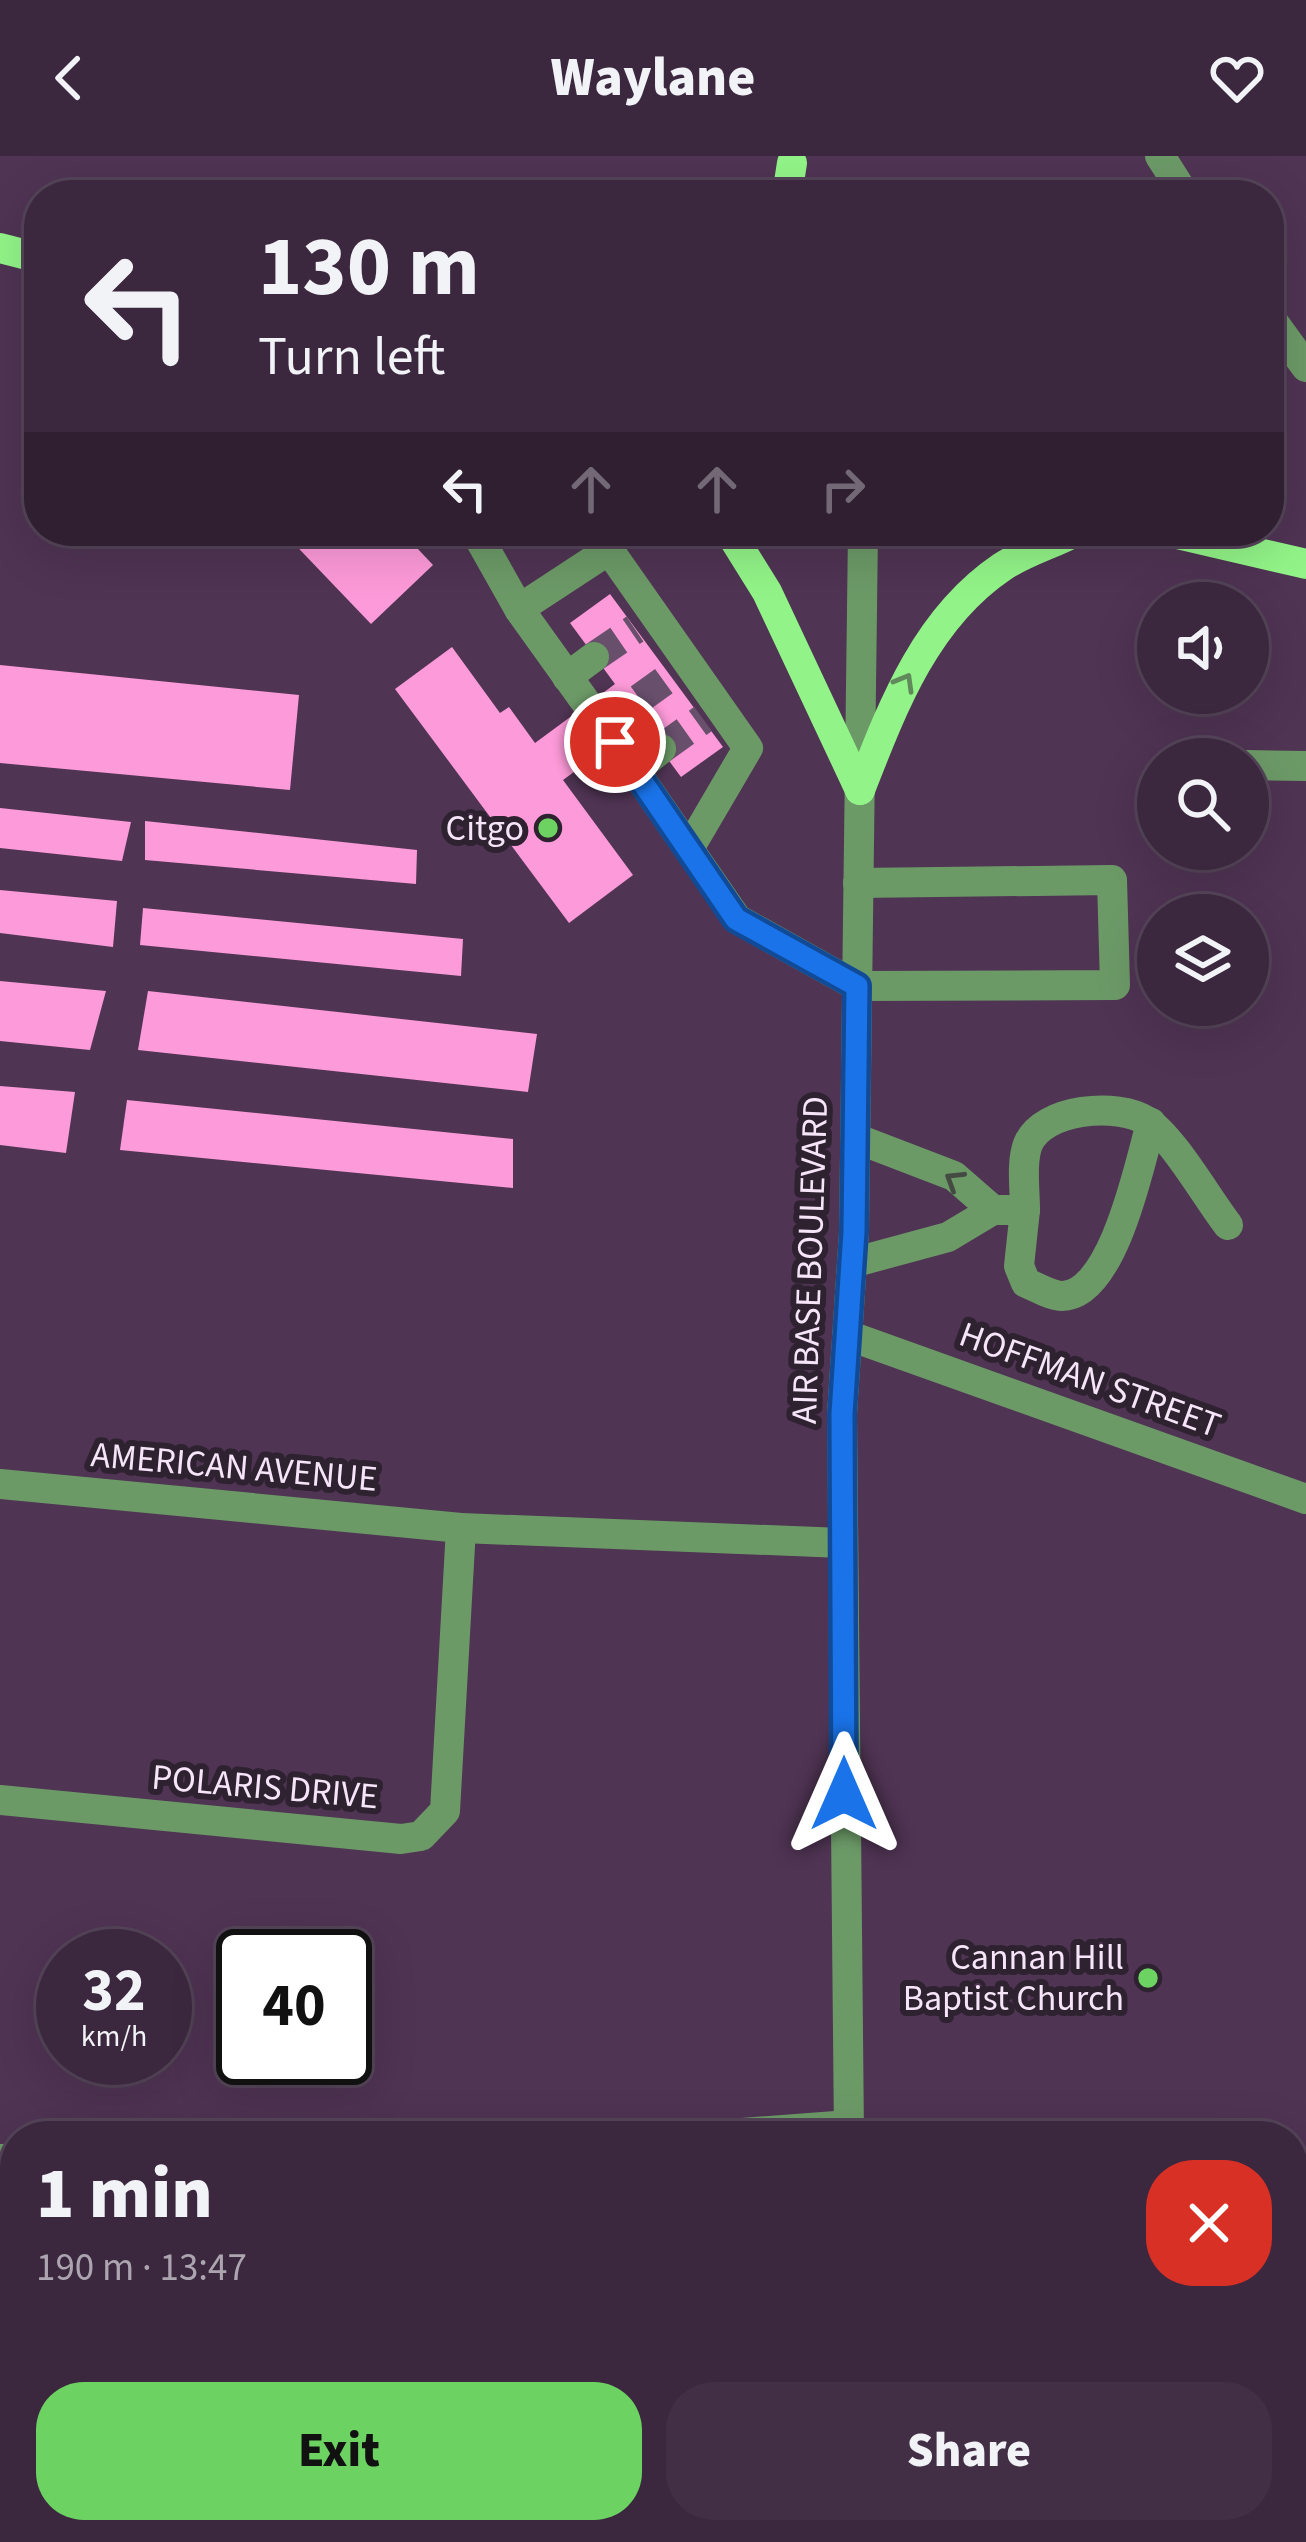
<!DOCTYPE html>
<meta charset="utf-8">
<style>
body{margin:0;font-family:"Source Sans 3",sans-serif;background:#422f45;color:#f1f3f6;height:100vh;display:flex;flex-direction:column;font-size:45px;white-space:nowrap}
*{box-sizing:border-box;margin:0}
p{font-size:39px;color:#aca5b0}
.icon{flex:none;width:66px;height:66px;fill:none;stroke:currentColor;stroke-width:2;stroke-linecap:round;stroke-linejoin:round}
.map{position:relative;flex:1;overflow:hidden}
.sheet{position:absolute;left:0px;top:1965px;width:1308px;height:423px;display:flex;flex-direction:column;background:#3b273e;border-radius:48px 48px 0 0;box-shadow:0 12px 48px #0002,0 0 0 3px #544458}
.sheet>*{flex:none}
.hud{position:absolute;left:24px;top:24px;width:1260px;height:366px;border-radius:48px;box-shadow:0 12px 48px #0002,0 0 0 3px #544458;background:#3b273e;color:#f1f3f6;overflow:hidden}
.fabs{position:absolute;left:1137px;top:426px;display:grid;gap:24px}
.fabs a{display:grid;place-items:center;width:132px;height:132px;border-radius:50%;background:#3b273e;box-shadow:0 12px 48px #0002,0 0 0 3px #544458;font-size:60px}
.speed{position:absolute;left:36px;top:1773px;display:flex;gap:24px;font-size:60px;font-weight:700;text-align:center}
.speed>*{display:grid;place-content:center;width:156px;height:156px;border-radius:50%;background:#3b273e;box-shadow:0 12px 48px #0002,0 0 0 3px #544458;line-height:1}
.speed small{font-size:30px;font-weight:400}
.speed .limit{border:6px solid #111;border-radius:18px;background:#fff;color:#111}
.pin{position:absolute;display:grid;place-items:center;width:102px;height:102px;color:#fff;margin:-51px;border:6px solid #fff;border-radius:50%;box-shadow:0 3px 12px #0007}
.me{position:absolute;width:132px;margin:-66px;rotate:0deg;stroke-linejoin:round;filter:drop-shadow(0 0 9px #0008)}
.turn{display:flex;align-items:center;gap:42px;height:252px;padding:0 36px;font-size:54px}
.turn .icon{width:156px;height:156px;stroke-width:2.5}
.turn b{display:block;font-size:84px;line-height:102px}
.lanes{display:flex;align-items:center;height:114px;padding:0 36px;background:#0003;justify-content:center;gap:60px;direction:ltr}
.lanes .off{opacity:.35}
.round{display:grid;place-items:center;flex:none;width:126px;height:126px;border-radius:48px;background:#422f45}
.overview{display:flex;align-items:center;justify-content:space-between;height:204px;padding:0 36px}
h1{font-size:72px;font-weight:800;line-height:90px}
.cta{display:flex;gap:24px;margin-top:auto;padding:24px 36px}
.cta a{flex:1;height:138px;border-radius:48px;background:#6cd362;color:#111;font-size:48px;font-weight:800;line-height:138px;text-align:center}
.cta a+a{background:#422f45;color:#f1f3f6}
header{display:flex;justify-content:space-between;align-items:center;height:156px;padding:0 36px;background:#3b273e;font-size:54px;font-weight:800}
.map>svg:first-child{display:block}
</style>
<header><svg class="icon" aria-label="back" viewBox="0 0 24 24"><path d="M15 5l-7 7 7 7"/></svg>Waylane<svg class="icon" aria-label="heart" viewBox="0 0 24 24"><path d="M12 20l-8-8c-3-5 5-10 8-4 3-6 11-1 8 4z"/></svg></header>
<div class="map">
<svg width="1306" height="2386" viewBox="0 0 1306 2386">
<rect width="100%" height="100%" fill="#4f3453"/>
<g fill="#fd9ad9">
<path d="M282,375H401L433,409L371,468Z"/>
<path d="M610,438L723,591L681,621L641,567L563,624L633,719L569,767L395,533L452,491L500,557L509,551L535,587L615,528L570,467Z"/>
<path d="M0,509L299,539L290,634L0,607Z"/>
<path d="M0,652L131,666L122,705L0,692Z"/>
<path d="M145,665L417,694L416,728L145,704Z"/>
<path d="M0,734L117,745L113,791L0,777Z"/>
<path d="M143,752L463,783L461,820L140,789Z"/>
<path d="M0,825L106,835L90,894L0,885Z"/>
<path d="M148,835L537,878L528,936L138,894Z"/>
<path d="M0,930L75,936L66,997L0,989Z"/>
<path d="M127,944L513,983V1032L120,994Z"/>
</g>
<g fill="none" stroke-linecap="round" stroke-linejoin="round">
<g stroke="#684f6c" stroke-width="30" stroke-dasharray="30 15" stroke-linecap="butt">
<path d="M594,501L635,473"/>
<path d="M603,569L671,520"/>
<path d="M661,593L703,563"/>
</g>
<g stroke="#6c9a67" stroke-width="30">
<path d="M1160,0L1185,39"/>
<path d="M1269,160L1306,211"/>
<path d="M475,375L519,453L587,548"/>
<path d="M519,453L609,394L748,592L690,691"/>
<path d="M567,521L594,501"/>
<path d="M615,586L737,763L857,830L1115,829L1112,724L858,727"/>
<path d="M1248,609L1306,610"/>
<path d="M635,614L661,593"/>
<path d="M993,1054H1025C1025,1034 1021,1006 1028,988C1043,952 1118,946 1147,965C1174,983 1207,1042 1228,1069"/>
<path d="M1025,1054L1019,1110L1026,1127C1037,1131 1051,1140 1062,1140C1113,1140 1140,1007 1151,967"/>
<path d="M852,1107L948,1081L993,1054L954,1020L855,982"/>
<path d="M847,1179L1306,1343"/>
<path d="M0,1328L461,1372L842,1387"/>
<path d="M0,1644L401,1683L421,1680L445,1655L461,1372"/>
<path d="M703,1980L849,1969"/>
<path d="M849,1980L842,1258L854,1076L863,375"/>
<path d="M0,2003H15"/>
<path d="M871,2373L872,2386"/>
<path d="M986,2386L1306,2381"/>
</g>
<g stroke="#92f488" stroke-width="30">
<path d="M787,39L792,7"/>
<path d="M0,92L39,102"/>
<path d="M729,375L767,436L860,634"/>
<path d="M1164,375L1306,408"/>
<path d="M860,634C892,552 925,463 1002,411C1024,396 1053,388 1077,375"/>
</g>
</g>
<defs><path id="oneway-chevron" d="M-2-3.5L2.5 0L-2 3.5" fill="none" stroke-width="1.6" stroke-linecap="round" stroke-linejoin="round" transform="scale(3)"/></defs>
<use stroke="#608a5c" href="#oneway-chevron" transform="translate(905 526) rotate(-60)"/>
<use stroke="#444b43" href="#oneway-chevron" transform="translate(954 1024) rotate(-148)"/>
<g fill="none" stroke-linecap="round" stroke-linejoin="round">
<g stroke="#114b97" stroke-width="30">
<path id="route" d="M615,586L736,763L857,830L854,1076L842,1258L844,1638"/>
</g>
<use href="#route" stroke="#1a73e8" stroke-width="21"/>
</g>
<g fill="#6cd362" stroke="#2e2130" stroke-width="4.5">
<circle cx="548" cy="672" r="12"/>
<circle cx="1148" cy="1822" r="12"/>
</g>
<g text-anchor="middle" dominant-baseline="central" stroke-width="12" stroke-linejoin="round" paint-order="stroke">
<g font-size="36" fill="#f6e5f8" stroke="#2e2130" text-anchor="end">
<text x="524" y="672">Citgo</text>
<text x="1124" y="1801">Cannan Hill<tspan x="1124" dy="41">Baptist Church</tspan></text>
</g>
<g font-size="36" fill="#f6e5f8" stroke="#2e2130">
<text transform="translate(810 1104) rotate(-88)">AIR BASE BOULEVARD</text>
<text transform="translate(1090 1224) rotate(20)">HOFFMAN STREET</text>
<text transform="translate(234 1311) rotate(5)">AMERICAN AVENUE</text>
<text transform="translate(265 1631) rotate(5)">POLARIS DRIVE</text>
</g>
</g>
</svg>
<div class="fabs">
<a><svg class="icon" aria-label="sound" viewBox="0 0 24 24"><path d="M4 9h4l5-4v14l-5-4H4zM17 9q2 3 0 6"/></svg></a>
<a><svg class="icon" aria-label="search" viewBox="0 0 24 24"><circle cx="10" cy="10" r="6"/><path d="M15 15l6 6"/></svg></a>
<a><svg class="icon" aria-label="layers" viewBox="0 0 24 24"><path d="M12 4l9 5-9 5-9-5zM3 14l9 5 9-5"/></svg></a>
</div>
<div class="speed"><div>32<small>km/h</small></div><div class="limit">40</div></div>
<div class="pin" style="left:615px;top:586px;background:#d93025"><svg class="icon" aria-label="arrive" viewBox="0 0 24 24"><path d="M6 21V4h12l-3 4 3 4H6"/></svg></div>
<svg class="me" style="left:844px;top:1638px" viewBox="-20 -20 40 40"><path d="M0-17L14 15 0 8-14 15z" fill="#1a73e8" stroke="#fff" stroke-width="4"/></svg>
<div class="hud">
<div class="turn"><svg class="icon" aria-label="left" viewBox="0 0 24 24"><path d="M17 20v-9H6M10 6l-5 5 5 5"/></svg><div><b>130 m</b>Turn left</div></div>
<div class="lanes"><svg class="icon" aria-label="left" viewBox="0 0 24 24"><path d="M17 20v-9H6M10 6l-5 5 5 5"/></svg><svg class="icon off" aria-label="ahead" viewBox="0 0 24 24"><path d="M12 20V5M6 11l6-6 6 6"/></svg><svg class="icon off" aria-label="ahead" viewBox="0 0 24 24"><path d="M12 20V5M6 11l6-6 6 6"/></svg><svg class="icon off" aria-label="right" viewBox="0 0 24 24"><path d="M7 20v-9h11M14 6l5 5-5 5"/></svg></div>
</div>
<section class="sheet">
<div class="overview"><div><h1>1 min</h1><p>190 m · 13:47</p></div><a class="round" style="background:#d93025;color:#fff"><svg class="icon" aria-label="close" viewBox="0 0 24 24"><path d="M6 6l12 12M18 6L6 18"/></svg></a></div>
<div class="cta"><a>Exit</a><a>Share</a></div>
</section>
</div>
